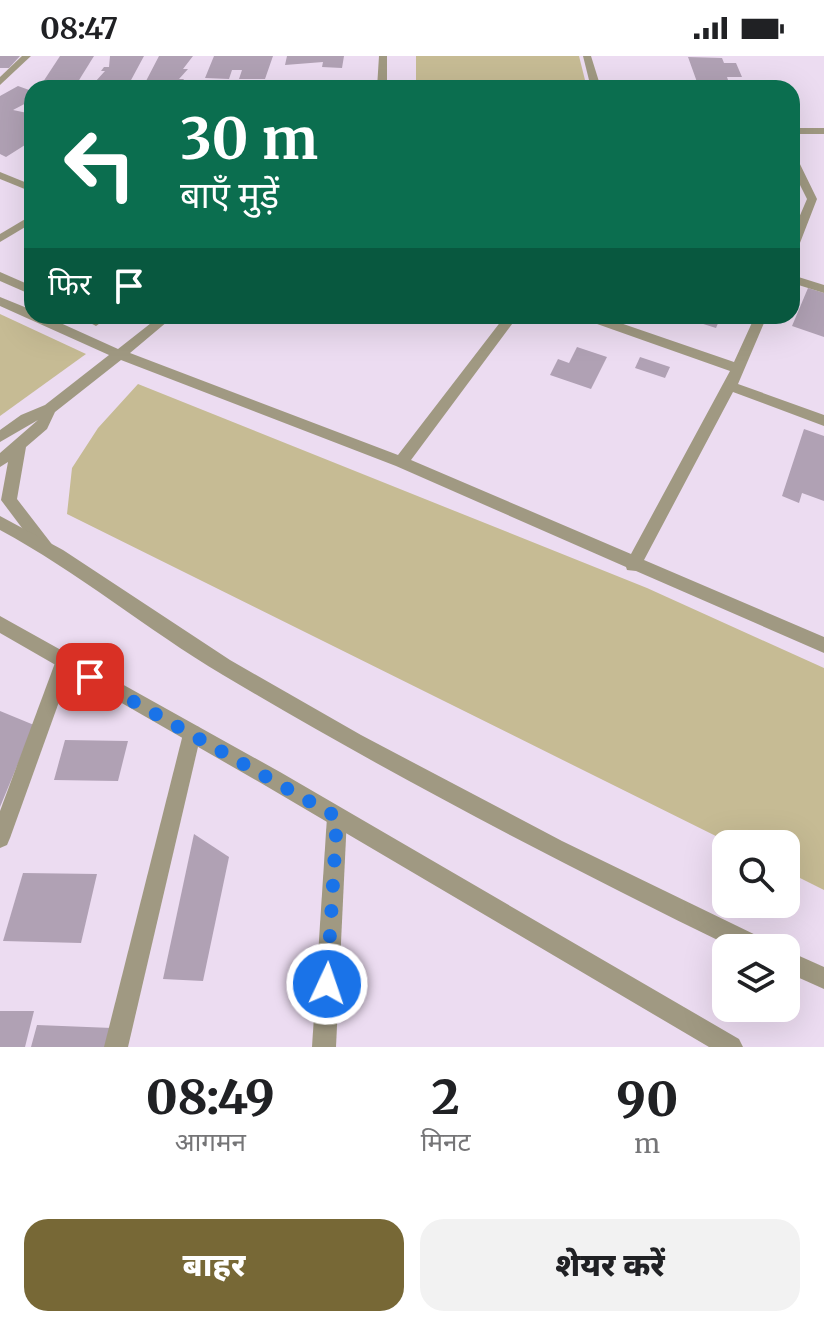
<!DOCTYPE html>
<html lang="hi">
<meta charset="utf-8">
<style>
body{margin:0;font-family:Merriweather,"Noto Sans Devanagari",serif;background:#f2f2f2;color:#202124;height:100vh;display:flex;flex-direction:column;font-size:30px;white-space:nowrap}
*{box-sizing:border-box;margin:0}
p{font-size:26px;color:#757577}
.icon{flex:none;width:44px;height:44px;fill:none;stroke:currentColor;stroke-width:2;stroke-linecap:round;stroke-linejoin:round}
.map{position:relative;height:991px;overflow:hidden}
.details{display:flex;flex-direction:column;background:#fff;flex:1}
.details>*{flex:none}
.guide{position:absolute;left:24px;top:24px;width:776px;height:244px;border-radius:24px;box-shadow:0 8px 32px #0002;background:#0b6e4f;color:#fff;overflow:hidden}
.fabs{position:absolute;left:712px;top:774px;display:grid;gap:16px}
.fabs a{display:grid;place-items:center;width:88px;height:88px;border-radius:16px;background:#fff;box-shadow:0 8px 32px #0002;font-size:40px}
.pin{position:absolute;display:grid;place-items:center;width:68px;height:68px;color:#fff;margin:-34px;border-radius:16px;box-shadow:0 4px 12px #0006}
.me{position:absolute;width:88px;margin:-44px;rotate:3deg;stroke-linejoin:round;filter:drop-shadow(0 0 6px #0008)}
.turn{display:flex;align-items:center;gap:28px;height:168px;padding:0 24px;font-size:36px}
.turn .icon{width:104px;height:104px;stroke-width:2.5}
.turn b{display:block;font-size:56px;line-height:68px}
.then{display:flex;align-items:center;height:76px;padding:0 24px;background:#0003;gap:16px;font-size:30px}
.eta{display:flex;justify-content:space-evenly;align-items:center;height:136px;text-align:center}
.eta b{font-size:48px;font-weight:800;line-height:56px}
.cta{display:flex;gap:16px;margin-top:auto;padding:16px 24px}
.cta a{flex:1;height:92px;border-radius:24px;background:#776836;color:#fff;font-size:32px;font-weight:800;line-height:92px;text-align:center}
.cta a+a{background:#f2f2f2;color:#202124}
.status{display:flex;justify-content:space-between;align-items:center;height:56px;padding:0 40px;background:#fff;direction:ltr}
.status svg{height:22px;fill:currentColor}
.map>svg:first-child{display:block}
</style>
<div class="status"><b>08:47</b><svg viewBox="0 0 49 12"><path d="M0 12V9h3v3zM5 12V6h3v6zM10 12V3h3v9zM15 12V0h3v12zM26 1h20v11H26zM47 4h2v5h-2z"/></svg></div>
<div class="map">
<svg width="824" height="991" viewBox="0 0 824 991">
<rect width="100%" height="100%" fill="#ecdcf1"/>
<g fill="#c6bb94">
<path d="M416,0H579L587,32H416Z"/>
<path d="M0,258L86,298L0,360Z"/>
<path d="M138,328L647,532L824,612V834L786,815V788H732L67,458L72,412L98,372Z"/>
</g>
<g fill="#b0a1b4">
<path d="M0,0H20L9,12H0Z"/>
<path d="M60,0H94L76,29H41Z"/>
<path d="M110,0H144L130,26H95L105,15H101L104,11H109Z"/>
<path d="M159,0H193L183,13H188L179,23H184L182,26L146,25Z"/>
<path d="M214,0H273L265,23H239L242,14H232L229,23L205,22Z"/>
<path d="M287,0H344L342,12L322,11L323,6L285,9Z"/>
<path d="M688,1L722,2L724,7H736L742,21H727L729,27L697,26Z"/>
<path d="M18,30L32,35V44L13,54L32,58V92L25,89L6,101L0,98V40Z"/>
<path d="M808,232L824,237V281L792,270Z"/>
<path d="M678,260H721L716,272Z"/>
<path d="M577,291L607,301L591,333L550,319L558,303L569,307Z"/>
<path d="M640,301L670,311L665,322L635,312Z"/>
<path d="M804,373L824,380V445L802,437L799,447L782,440Z"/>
<path d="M0,655L34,669L0,751Z"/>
<path d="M65,684L128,685L118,725L54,724Z"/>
<path d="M194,778L229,801L203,925L163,923Z"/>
<path d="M23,817L97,818L81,887L3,885Z"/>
<path d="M0,955H34L25,991H0Z"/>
<path d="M37,969L112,972L108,991H31Z"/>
</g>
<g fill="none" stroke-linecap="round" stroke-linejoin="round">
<g fill="#a09982" fill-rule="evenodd">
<path d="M22,0H31L0,29V21Z"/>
<path d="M379,0H387V32H377Z"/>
<path d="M583,0H591L601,32H591Z"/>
<rect x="792" y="72" width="32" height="6"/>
<path d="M792,99L797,102L817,143L798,192L792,195V178L807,143L792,113Z"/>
<path d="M0,116L32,129V136L0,123Z"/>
<path d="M32,159V167L0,186V178Z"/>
<path d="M0,216L32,230V239L0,225Z"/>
<path d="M792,219L824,229V237L792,227Z"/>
<path d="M0,241L32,254V260H45L118,293L160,260H174L130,297L398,399L505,260H518L411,404L631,498L730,315L583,263L581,260H600L734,306L755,260H767L738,328L824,359V370L733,336L644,504L824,581V597L636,515L627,514L626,511L396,410L121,304L55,356L47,373L26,391L17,443L54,491L52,496H40L1,444L8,406L0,411V397L38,364L0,386V374L21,359L45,349L109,299L0,250Z"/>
<path d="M77,260H110L96,270Z"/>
<path d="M64,599L70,601L73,607L10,782L7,789L0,792V755L55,607L58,601Z"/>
<path d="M192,669L199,671L201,678L128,991H104L183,678L185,671Z"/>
<path d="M337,751L344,754L347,761L336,991H312L327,761L330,754Z"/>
</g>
<g fill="#a09982" fill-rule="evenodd">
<path d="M0,460L63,494L230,604L361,679L562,785L766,884L769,892H734C560,807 389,718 223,619C146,573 78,516 0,474Z"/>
<path d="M0,560L280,716L739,983L743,991H709L266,730L0,577Z"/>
<path d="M786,894L824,911V933L786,916Z"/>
</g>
</g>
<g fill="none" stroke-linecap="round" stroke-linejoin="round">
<path stroke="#1a73e8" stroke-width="14" stroke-dasharray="0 25.2" d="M90,621L337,761L327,928"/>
</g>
</svg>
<div class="fabs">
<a><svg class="icon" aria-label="search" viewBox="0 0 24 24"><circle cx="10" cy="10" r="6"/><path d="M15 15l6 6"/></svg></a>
<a><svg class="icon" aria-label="layers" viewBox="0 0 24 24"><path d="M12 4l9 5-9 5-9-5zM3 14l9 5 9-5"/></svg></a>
</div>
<div class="pin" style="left:90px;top:621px;background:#d93025"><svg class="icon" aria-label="arrive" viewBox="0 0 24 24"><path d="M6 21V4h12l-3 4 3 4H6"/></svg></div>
<svg class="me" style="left:327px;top:928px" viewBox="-20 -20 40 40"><circle r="17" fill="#1a73e8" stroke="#fff" stroke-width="3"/><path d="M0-11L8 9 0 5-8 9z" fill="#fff"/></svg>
<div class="guide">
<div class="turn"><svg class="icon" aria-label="left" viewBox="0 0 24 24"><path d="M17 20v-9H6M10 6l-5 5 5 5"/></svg><div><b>30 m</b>बाएँ मुड़ें</div></div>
<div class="then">फिर<svg class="icon" aria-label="arrive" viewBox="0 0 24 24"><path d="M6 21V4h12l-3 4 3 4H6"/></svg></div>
</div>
</div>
<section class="details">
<div class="eta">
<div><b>08:49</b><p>आगमन</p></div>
<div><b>2</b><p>मिनट</p></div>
<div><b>90</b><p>m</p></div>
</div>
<div class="cta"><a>बाहर</a><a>शेयर करें</a></div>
</section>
